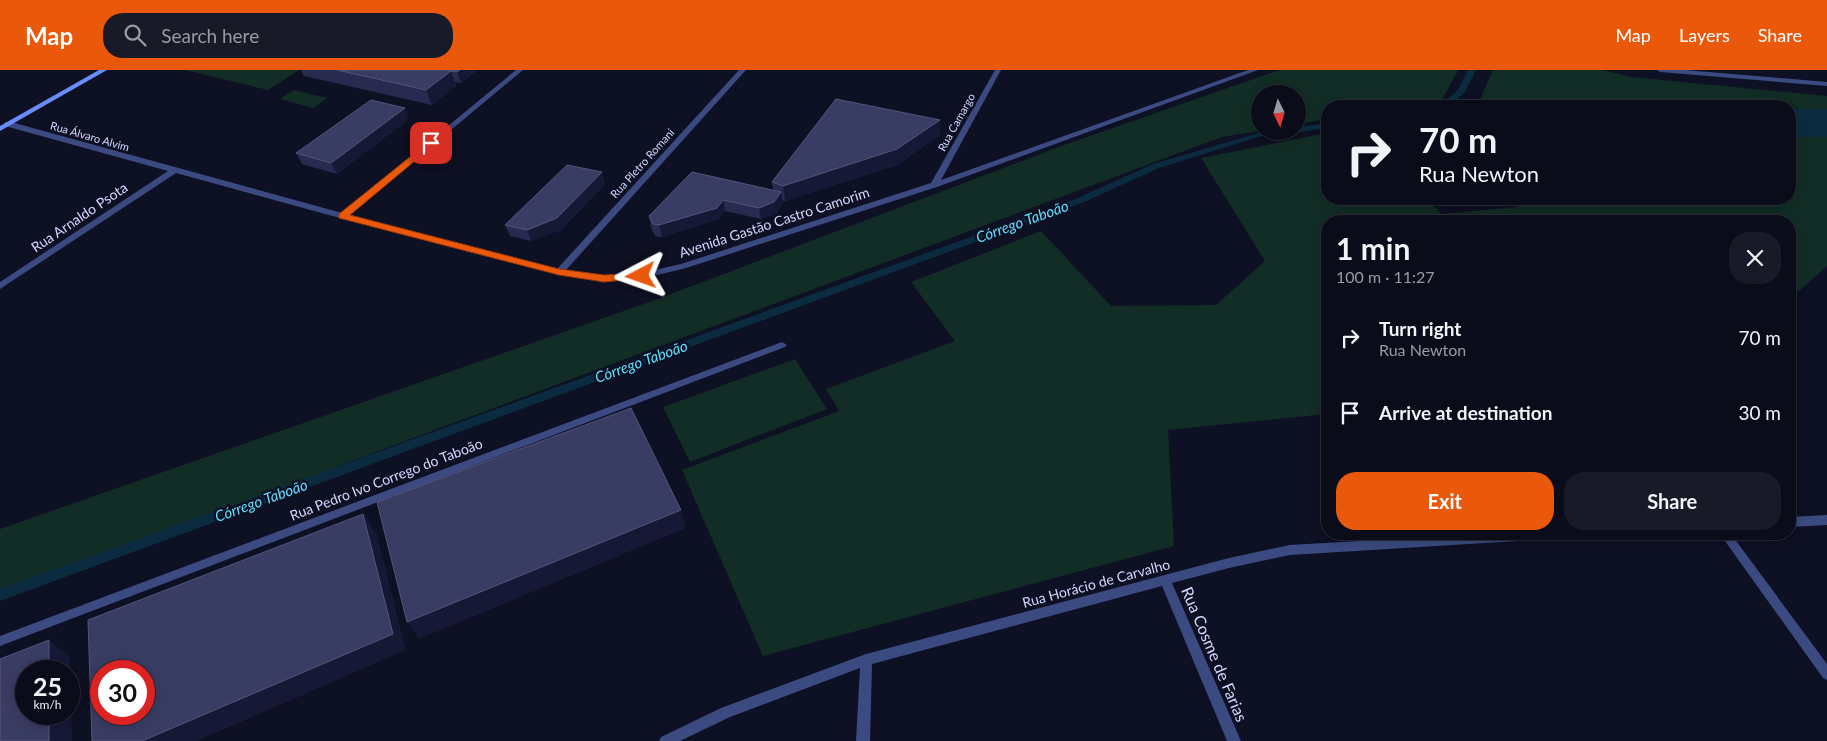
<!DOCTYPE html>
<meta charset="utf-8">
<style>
body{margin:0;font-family:Lato,sans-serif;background:#181a27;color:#f1f3f6;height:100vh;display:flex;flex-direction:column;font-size:19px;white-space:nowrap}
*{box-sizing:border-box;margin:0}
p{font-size:16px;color:#999ba2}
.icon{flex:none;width:28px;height:28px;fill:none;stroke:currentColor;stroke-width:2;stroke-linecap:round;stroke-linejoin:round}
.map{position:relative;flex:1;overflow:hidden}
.sheet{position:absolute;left:1321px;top:145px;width:475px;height:325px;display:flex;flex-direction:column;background:#0a0c1a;border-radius:20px;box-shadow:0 2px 12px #0003,0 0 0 1px #2a2c39}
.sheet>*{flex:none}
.guide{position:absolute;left:1321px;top:30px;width:475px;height:105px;border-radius:20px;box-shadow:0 2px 12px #0003,0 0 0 1px #2a2c39;background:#0a0c1a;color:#f1f3f6;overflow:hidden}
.needle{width:32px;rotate:175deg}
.fabs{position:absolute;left:1251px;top:15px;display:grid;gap:10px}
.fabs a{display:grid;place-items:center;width:55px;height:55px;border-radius:50%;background:#0a0c1a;box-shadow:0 2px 12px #0003,0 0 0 1px #2a2c39;font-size:25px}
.speed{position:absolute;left:15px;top:590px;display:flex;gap:10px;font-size:25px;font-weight:700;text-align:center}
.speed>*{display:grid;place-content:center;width:65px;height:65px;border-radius:50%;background:#0a0c1a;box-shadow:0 2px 12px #0003,0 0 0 1px #2a2c39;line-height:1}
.speed small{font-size:12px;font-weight:400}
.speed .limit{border:8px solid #d22;background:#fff;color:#111}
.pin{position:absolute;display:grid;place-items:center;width:42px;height:42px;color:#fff;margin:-21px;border-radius:10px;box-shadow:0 2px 8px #0006}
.me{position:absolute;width:55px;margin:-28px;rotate:266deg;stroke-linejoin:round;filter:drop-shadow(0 0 4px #0008)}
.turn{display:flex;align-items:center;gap:18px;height:105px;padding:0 15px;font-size:22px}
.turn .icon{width:65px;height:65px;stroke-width:2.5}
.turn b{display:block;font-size:35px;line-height:42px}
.round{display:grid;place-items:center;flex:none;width:52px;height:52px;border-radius:20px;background:#181a27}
.headline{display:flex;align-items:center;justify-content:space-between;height:85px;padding:0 15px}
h1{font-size:30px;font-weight:700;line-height:38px}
.cta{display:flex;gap:10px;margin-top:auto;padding:10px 15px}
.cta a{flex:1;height:58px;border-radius:20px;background:#ea580c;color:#fff;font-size:20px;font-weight:700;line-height:58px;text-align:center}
.cta a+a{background:#181a27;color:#f1f3f6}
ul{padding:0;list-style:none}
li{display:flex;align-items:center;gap:15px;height:75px;padding:0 15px}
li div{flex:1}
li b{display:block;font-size:19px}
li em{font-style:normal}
header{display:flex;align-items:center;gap:30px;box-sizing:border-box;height:70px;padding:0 25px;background:#ea580c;color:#fff}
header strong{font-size:24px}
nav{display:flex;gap:28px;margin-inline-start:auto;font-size:18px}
.search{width:350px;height:45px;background:#181a27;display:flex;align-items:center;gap:12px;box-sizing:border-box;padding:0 18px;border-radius:20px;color:#999ba2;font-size:19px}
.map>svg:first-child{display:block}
</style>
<header>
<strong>Map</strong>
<div class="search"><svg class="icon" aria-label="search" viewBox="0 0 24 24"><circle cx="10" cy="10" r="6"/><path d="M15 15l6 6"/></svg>Search here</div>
<nav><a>Map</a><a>Layers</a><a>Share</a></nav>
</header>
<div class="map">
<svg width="1827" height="671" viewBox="0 0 1827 671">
<rect width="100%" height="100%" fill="#0e1023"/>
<g fill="#122d25">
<path d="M185,0H299L268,20Z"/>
<path d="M1279,0H1458L1442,30L1429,36H1328L1327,49L1298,54V24H1260V61L1222,67L0,522V459L655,230L1064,75Z"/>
<path d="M1493,0H1603L1631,7L1827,26V41L1790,43V36H1613L1479,32Z"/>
<path d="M294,20L327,28L313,38L280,29Z"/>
<path d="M1790,60L1827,61V196L1799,221H1790V151H1328L1327,344L1168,360L1174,476L763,586L682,400L839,341L826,319L955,271L911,212L1041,161L1111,236L1216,235L1265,191L1201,88L1327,63L1328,129H1428L1441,144L1517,137L1511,129H1790Z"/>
<path d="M795,289L827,339L690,392L663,337Z"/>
</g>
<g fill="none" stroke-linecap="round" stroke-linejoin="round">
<g fill="#0b2c40" fill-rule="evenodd">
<path d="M1468,0H1476L1464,23L1449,36H1440L1458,20Z"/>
<path d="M1328,53V58L1298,62L1297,61L1298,57Z"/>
<path d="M1265,61H1287L1258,67L1159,98L1084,132L0,531V519L1078,128L1153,94Z"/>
</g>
<rect fill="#0b2c40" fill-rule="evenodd" x="1790" y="39" width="37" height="28"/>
<g fill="#3b4a81" fill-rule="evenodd">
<path d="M516,0H523L349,145L557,199L739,0H746L566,200L604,205L641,203L681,194L931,113L995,0H1001L941,110L1248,0H1258L937,117L686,198L641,209L604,211L559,205L340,148L176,103L0,219V212L168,101L5,56V52H11L342,143Z"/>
<path d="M1657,0H1685L1827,12V16L1660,2Z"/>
<path d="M782,272L787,275L785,277L0,576V566Z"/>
<path d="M1827,445V455L1790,457V447Z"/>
<path d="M1480,464H1558L1556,467L1552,469L1290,485L1229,498L1172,513L1241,671H1227L1162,516L872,594L870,671H856L860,598L730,647L680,671H659L661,667L721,638L866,584L1229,488L1290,475Z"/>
<path d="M1720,464H1731L1827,594V610L1823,608Z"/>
</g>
<path fill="#6b8dfb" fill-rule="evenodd" d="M99,0H107L0,61V56Z"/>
</g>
<g fill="#282a50">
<path d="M301,0H478L461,13L455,12L456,16L432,35L304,6Z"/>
<path d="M409,49L337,104L302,94L296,83Z"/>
<path d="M940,50V65L897,95L785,131H783V133L776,144L761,149L725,141L719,149L662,167L655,166L651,158L649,146L692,102L773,120L772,112Z"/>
<path d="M605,114L561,160L531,171L510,166L505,155Z"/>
</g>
<g fill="#161836">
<path d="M460,0H478L461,13L457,2Z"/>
<path d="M451,1L456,16L432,35L426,20Z"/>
<path d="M405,38L409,49L337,104L331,93Z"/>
<path d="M940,50V65L897,95L785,131L783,116Z"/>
<path d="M602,102L605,114L561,160L531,171L527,160Z"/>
<path d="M781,122L783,133L776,144L761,149L759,138Z"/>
<path d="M723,130L725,141L719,149L662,167L659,155Z"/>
<path d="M681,440L686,458L419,569L407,552Z"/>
<path d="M363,444L376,462L406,580L197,671H142Z"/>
<path d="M49,570L70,587L72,671H49V644H69V601H49Z"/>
</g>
<g fill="#3a3d63" stroke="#52557b" fill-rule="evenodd">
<path d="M337,0H446L451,1L426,20Z"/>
<path d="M446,0H460L457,2Z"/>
<path d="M836,29L940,50L897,79L783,116L772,112Z"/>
<path d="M371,30L405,38L331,93L296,83Z"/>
<path d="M567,95L602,102L557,148L527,160L505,155Z"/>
<path d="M692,102L781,122L774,132L759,138L723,130L717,138L659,155L653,154L649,146Z"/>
<path d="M631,338L681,440L407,552L377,432Z"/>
<path d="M363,444L393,564L142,671H92L88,550ZM101,601H144V644H101Z"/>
<path d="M49,570V601H26V644H49V671H0V589Z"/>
</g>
<path fill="#ea580c" stroke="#983908" d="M431,70L435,73L434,75L350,145L559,199L604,205L641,203L646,206L645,208L604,212L559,205L339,148V144Z"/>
<g text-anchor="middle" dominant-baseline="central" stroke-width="5" stroke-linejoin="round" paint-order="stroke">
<g font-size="11" fill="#d2d8fe" stroke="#0e1023">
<text transform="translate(956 52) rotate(-61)">Rua Camargo</text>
<text transform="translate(90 66) rotate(16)">Rua Álvaro Alvim</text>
<text transform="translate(642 93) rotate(-48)">Rua Pletro Romani</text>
</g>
<g font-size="14" fill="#d2d8fe" stroke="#0e1023">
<text transform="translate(79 147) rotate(-34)">Rua Arnaldo Psota</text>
<text transform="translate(774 152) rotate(-18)">Avenida Gastão Castro Camorim</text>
<text transform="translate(386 409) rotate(-21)">Rua Pedro Ivo Corrego do Taboão</text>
<text transform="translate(1096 513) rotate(-15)">Rua Horácio de Carvalho</text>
</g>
<g font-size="15" font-style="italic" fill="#62dcfb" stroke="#0e1023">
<text transform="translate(1022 151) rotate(-20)">Córrego Taboão</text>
<text transform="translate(641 291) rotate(-20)">Córrego Taboão</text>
<text transform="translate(261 430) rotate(-20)">Córrego Taboão</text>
</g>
<g font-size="16" fill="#d2d8fe" stroke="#0e1023">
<text transform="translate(1215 584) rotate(67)">Rua Cosme de Farias</text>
</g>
</g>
</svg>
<div class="fabs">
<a><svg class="needle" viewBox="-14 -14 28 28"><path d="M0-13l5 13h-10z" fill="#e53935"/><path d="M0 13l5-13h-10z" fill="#999ba2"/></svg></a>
</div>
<div class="speed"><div>25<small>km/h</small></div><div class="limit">30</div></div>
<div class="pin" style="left:431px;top:73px;background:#d93025"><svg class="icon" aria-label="arrive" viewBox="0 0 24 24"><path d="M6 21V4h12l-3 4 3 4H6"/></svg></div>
<svg class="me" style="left:641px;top:206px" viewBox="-20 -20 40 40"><path d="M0-17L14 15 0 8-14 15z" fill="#ea580c" stroke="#fff" stroke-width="4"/></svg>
<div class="guide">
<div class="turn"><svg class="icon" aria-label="right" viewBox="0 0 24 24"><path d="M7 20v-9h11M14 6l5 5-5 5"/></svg><div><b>70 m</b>Rua Newton</div></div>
</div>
<section class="sheet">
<div class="headline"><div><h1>1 min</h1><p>100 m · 11:27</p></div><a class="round"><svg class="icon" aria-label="close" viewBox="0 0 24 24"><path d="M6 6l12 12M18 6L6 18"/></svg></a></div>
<ul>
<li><svg class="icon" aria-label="right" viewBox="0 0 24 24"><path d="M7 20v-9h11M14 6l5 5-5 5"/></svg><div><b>Turn right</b><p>Rua Newton</p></div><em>70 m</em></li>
<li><svg class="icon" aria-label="arrive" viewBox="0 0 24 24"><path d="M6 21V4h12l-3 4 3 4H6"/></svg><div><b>Arrive at destination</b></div><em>30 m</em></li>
</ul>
<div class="cta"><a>Exit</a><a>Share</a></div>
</section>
</div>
